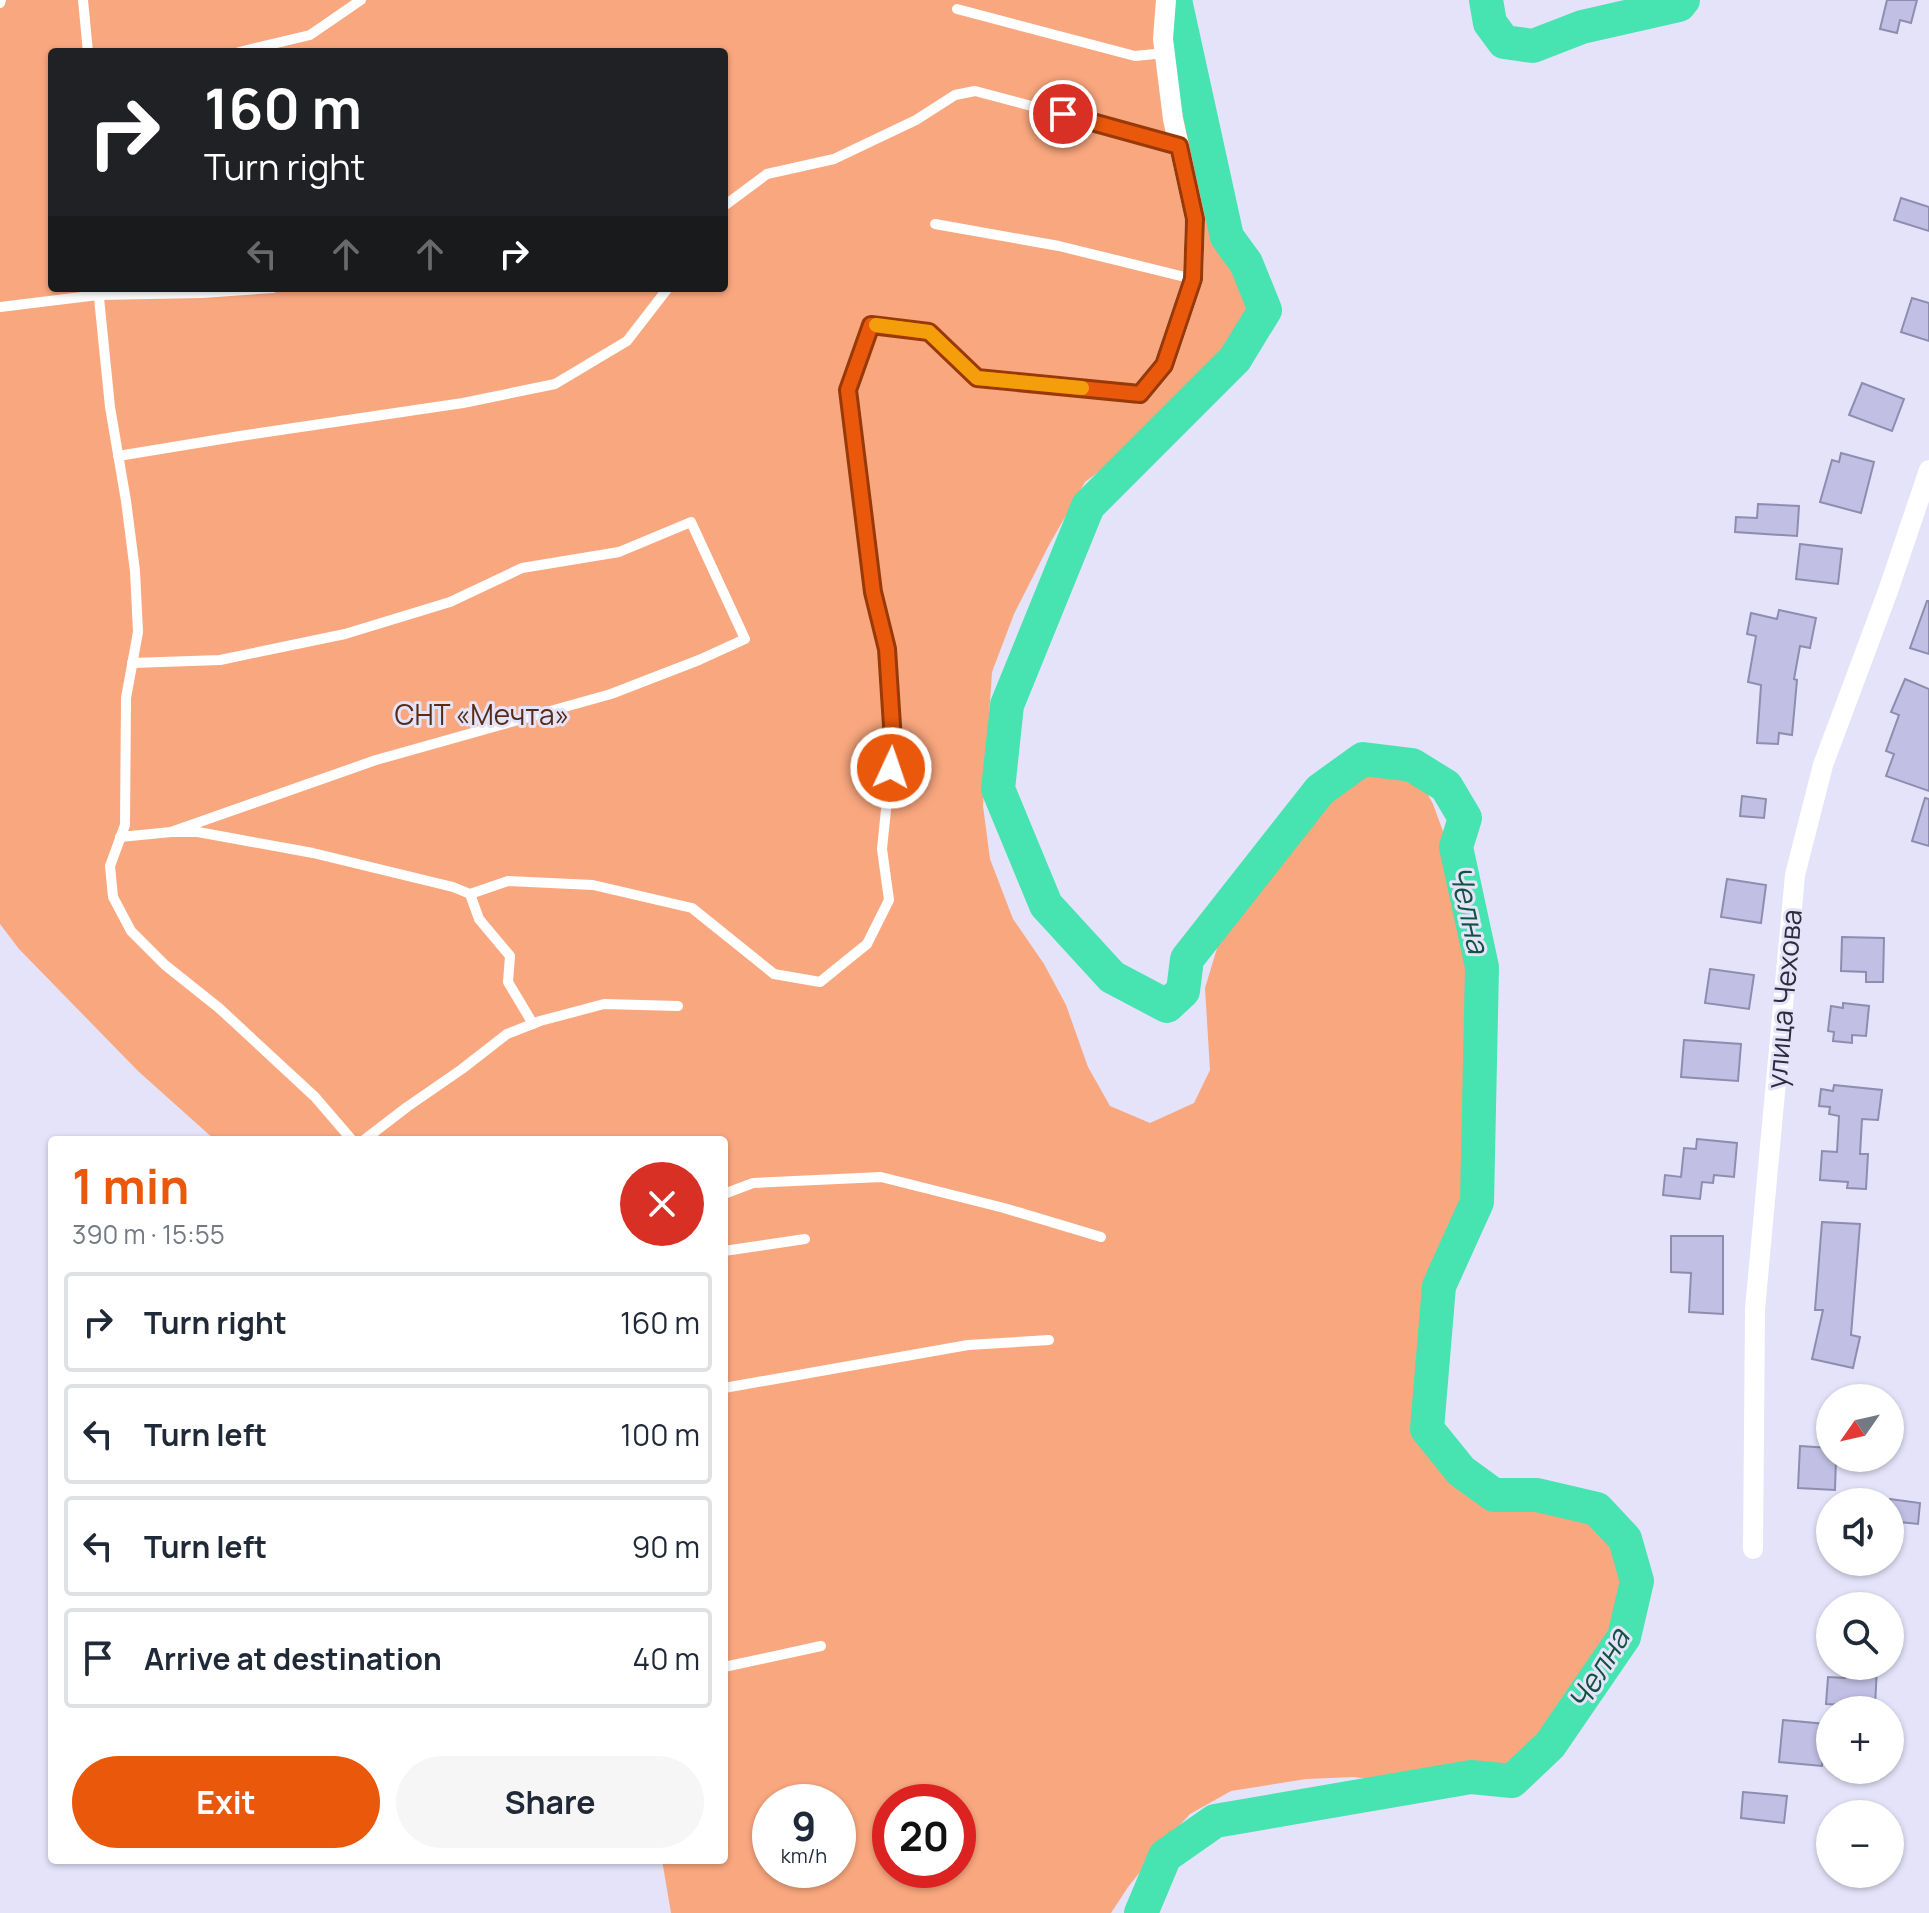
<!DOCTYPE html>
<meta charset="utf-8">
<style>
body{margin:0;font-family:Manrope,sans-serif;background:#f6f6f7;color:#1f2937;height:100vh;display:flex;flex-direction:column;font-size:30px;white-space:nowrap}
*{box-sizing:border-box;margin:0}
p{font-size:26px;color:#747a83}
.icon{flex:none;width:44px;height:44px;fill:none;stroke:currentColor;stroke-width:2;stroke-linecap:round;stroke-linejoin:round}
.map{position:relative;flex:1;overflow:hidden}
.sheet{position:absolute;left:48px;top:1136px;width:680px;height:728px;display:flex;flex-direction:column;background:#fff;border-radius:8px;box-shadow:0 2px 6px #0004}
.sheet>*{flex:none}
.hud{position:absolute;left:48px;top:48px;width:680px;height:244px;border-radius:8px;box-shadow:0 2px 6px #0004;background:#202124;color:#fff;overflow:hidden}
.needle{width:52px;rotate:236deg}
.controls{position:absolute;left:1816px;top:1384px;display:grid;gap:16px}
.controls a{display:grid;place-items:center;width:88px;height:88px;border-radius:50%;background:#fff;box-shadow:0 2px 6px #0004;font-size:40px}
.speed{position:absolute;left:752px;top:1784px;display:flex;gap:16px;font-size:40px;font-weight:700;text-align:center}
.speed>*{display:grid;place-content:center;width:104px;height:104px;border-radius:50%;background:#fff;box-shadow:0 2px 6px #0004;line-height:1}
.speed small{font-size:20px;font-weight:400}
.speed .limit{border:12px solid #d22;background:#fff;color:#111}
.pin{position:absolute;display:grid;place-items:center;width:68px;height:68px;color:#fff;margin:-34px;border:4px solid #fff;border-radius:50%;box-shadow:0 2px 8px #0007}
.me{position:absolute;width:88px;margin:-44px;rotate:3deg;stroke-linejoin:round;filter:drop-shadow(0 0 6px #0008)}
.turn{display:flex;align-items:center;gap:28px;height:168px;padding:0 24px;font-size:36px}
.turn .icon{width:104px;height:104px;stroke-width:2.5}
.turn b{display:block;font-size:56px;line-height:68px}
.lanes{display:flex;align-items:center;height:76px;padding:0 24px;background:#0003;justify-content:center;gap:40px;direction:ltr}
.lanes .off{opacity:.35}
.round{display:grid;place-items:center;flex:none;width:84px;height:84px;border-radius:42px;background:#f6f6f7}
.overview{display:flex;align-items:center;justify-content:space-between;height:136px;padding:0 24px}
h1{font-size:48px;font-weight:700;line-height:60px;color:#ea580c}
.action{display:flex;gap:16px;margin-top:auto;padding:16px 24px}
.action a{flex:1;height:92px;border-radius:48px;background:#ea580c;color:#fff;font-size:32px;font-weight:700;line-height:92px;text-align:center}
.action a+a{background:#f6f6f7;color:#1f2937}
ul{padding:0;list-style:none}
li{display:flex;align-items:center;gap:24px;height:100px;margin:0 16px 12px;padding:0 8px;border:4px solid #e0e1e3;border-radius:8px}
li div{flex:1}
li b{display:block;font-size:30px}
li em{font-style:normal}
.map>svg:first-child{display:block}
</style>
<div class="map">
<svg width="1929" height="1913" viewBox="0 0 1929 1913">
<rect width="100%" height="100%" fill="#e4e3fa"/>
<path fill="#f9a77e" fill-rule="evenodd" d="M0,0H1187L1182,18L1194,79L1231,206L1256,317L1249,339L1221,373L1148,435L1085,482L1049,545L1014,614L992,672L983,806L990,859L1013,919L1044,964L1066,1005L1088,1067L1110,1106L1150,1123L1194,1103L1210,1070L1205,988L1225,922L1246,868L1264,843L1299,810L1333,770L1350,759L1379,754L1415,771L1433,804L1456,867L1477,977L1474,1125L1451,1245L1416,1357L1418,1403L1437,1432L1474,1469L1497,1485L1583,1494L1609,1516L1628,1541L1630,1577L1623,1613L1591,1674L1542,1752L1518,1775L1507,1779L1488,1767L1463,1765L1425,1776L1384,1781L1354,1777L1306,1779L1231,1791L1190,1814L1165,1841L1128,1887L1111,1913H671L662,1860H724V1140H215L138,1071L19,949L0,924ZM52,52H724V288H52ZM770,1802H838V1870H770ZM890,1802H958V1870H890Z"/>
<g fill="none" stroke-linecap="round" stroke-linejoin="round">
<g stroke="#47e3b0" stroke-width="34">
<path d="M1486,0L1490,23L1504,42L1533,46L1582,27L1679,5L1683,0"/>
<path d="M1141,1913L1165,1856L1215,1821L1471,1777L1512,1781L1550,1745L1624,1637L1637,1581L1625,1539L1597,1509L1537,1495H1494L1461,1471L1427,1429L1439,1286L1477,1202L1482,967L1456,847L1465,818L1446,786L1412,765L1363,759L1320,790L1187,959L1183,991L1167,1006L1112,977L1046,905L998,789L1007,705L1088,506L1235,359L1265,310L1246,263L1227,237L1175,0"/>
</g>
</g>
<g fill="#c1bfe3" stroke="#8e8daf" stroke-width="2">
<path d="M1887,0H1917L1911,23L1900,20L1897,33L1880,29Z"/>
<path d="M1901,198L1929,207V231L1894,220Z"/>
<path d="M1912,298L1929,303V341L1901,332Z"/>
<path d="M1862,383L1904,399L1892,431L1849,415Z"/>
<path d="M1841,453L1874,462L1861,513L1820,502L1832,460L1839,462Z"/>
<path d="M1758,504L1799,506L1797,536L1735,532L1736,517L1757,518Z"/>
<path d="M1800,544L1842,549L1838,584L1796,579Z"/>
<path d="M1927,601H1929V654L1910,648Z"/>
<path d="M1779,610L1816,618L1810,648L1800,646L1794,679L1797,680L1792,735L1779,733L1778,744L1757,743L1761,685L1748,682L1756,636L1747,634L1751,613L1777,619Z"/>
<path d="M1905,679L1929,689V791L1886,776L1894,754L1886,751L1899,715L1891,712Z"/>
<path d="M1742,796L1766,799L1764,818L1740,816Z"/>
<path d="M1925,798L1929,799V846L1912,841Z"/>
<path d="M1727,879L1766,885L1761,923L1721,917Z"/>
<path d="M1842,937L1884,938L1883,982H1866V972L1841,971Z"/>
<path d="M1710,969L1754,975L1749,1009L1705,1003Z"/>
<path d="M1843,1003L1869,1006L1866,1036L1852,1035V1043L1833,1041L1834,1032L1828,1031L1831,1006L1843,1008Z"/>
<path d="M1684,1040L1741,1044L1738,1081L1681,1077Z"/>
<path d="M1834,1085L1882,1090L1878,1120L1862,1119L1860,1154H1868L1866,1189L1847,1188L1848,1182L1820,1180L1822,1151L1837,1152L1839,1116L1829,1114L1830,1107L1819,1106L1821,1089L1833,1091Z"/>
<path d="M1697,1139L1737,1143L1734,1177L1714,1175L1713,1183L1702,1182L1700,1199L1663,1195L1665,1175L1681,1177L1684,1148L1696,1149Z"/>
<path d="M1822,1222L1860,1224L1851,1335L1860,1337L1853,1368L1812,1359L1823,1310H1815Z"/>
<path d="M1671,1236H1723V1314L1689,1312L1691,1273L1671,1272Z"/>
<path d="M1800,1446L1830,1448V1458H1836L1835,1490L1798,1488Z"/>
<path d="M1890,1499L1920,1503L1918,1524L1890,1521Z"/>
<path d="M1845,1666H1877L1875,1707L1826,1704L1828,1677L1845,1678Z"/>
<path d="M1783,1720L1826,1724L1822,1766L1779,1762Z"/>
<path d="M1743,1792L1787,1796L1784,1823L1741,1818Z"/>
</g>
<g fill="none" stroke-linecap="round" stroke-linejoin="round">
<g stroke="#fff" stroke-width="10">
<path d="M83,0L88,52"/>
<path d="M0,3L1,0"/>
<path d="M957,9L1135,56L1165,53"/>
<path d="M239,52L310,35L361,0"/>
<path d="M724,206L767,174L834,159L916,120L955,95L975,91L1178,145"/>
<path d="M935,224L1059,246L1193,279"/>
<path d="M98,288L110,407L126,501L135,571L138,632L126,698L125,825L110,866L113,897L131,931L165,965L219,1008L315,1097L352,1140"/>
<path d="M0,307L98,295L202,293L273,288"/>
<path d="M118,456L240,436L463,403L555,384L627,341L668,288"/>
<path d="M132,663L220,660L345,634L450,602L522,568L619,552L691,522L745,639L699,660L611,694L376,760L171,832"/>
<path d="M120,837L171,832H198L313,853L453,887L470,894L479,919L510,956L508,982L533,1024"/>
<path d="M470,894L508,881L593,885L692,908L774,974L820,982L867,944L889,900L882,849L893,741L887,649L873,592L848,390L871,325L929,332L977,378L1140,394"/>
<path d="M364,1140L407,1107L462,1069L507,1034L540,1021L604,1004L678,1006"/>
<path d="M724,1194L753,1183L881,1177L1004,1208L1101,1237"/>
<path d="M724,1251L805,1239"/>
<path d="M724,1388L968,1345L1049,1340"/>
<path d="M724,1667L821,1646"/>
</g>
<g stroke="#fff" stroke-width="20">
<path d="M1140,394L1164,365L1193,279L1195,219L1173,119L1163,39L1166,0"/>
<path d="M1753,1549L1755,1309L1795,875L1823,765L1888,591L1929,470"/>
</g>
</g>
<g fill="none" stroke-linecap="round" stroke-linejoin="round">
<g stroke="#983908" stroke-width="20">
<path id="route" d="M891,768L893,741L887,649L873,592L848,390L871,325L929,332L977,378L1140,394L1164,365L1193,279L1195,219L1179,146L1063,114"/>
</g>
<use href="#route" stroke="#ea580c" stroke-width="14"/>
<path stroke="#f59e0b" stroke-width="14" d="M876,325L929,332L977,378L1082,388"/>
</g>
<g text-anchor="middle" dominant-baseline="central" stroke-width="6" stroke-linejoin="round" paint-order="stroke">
<g font-size="28" fill="#572c16" stroke="#e4e3fa">
<text x="482" y="714">СНТ «Мечта»</text>
</g>
<g font-size="28" fill="#2d2c3a" stroke="#e4e3fa">
<text transform="translate(1783 999) rotate(-85)">улица Чехова</text>
</g>
<g font-size="30" font-style="italic" fill="#13523e" stroke="#e4e3fa">
<text transform="translate(1470 909) rotate(77)">Челна</text>
<text transform="translate(1598 1669) rotate(-59)">Челна</text>
</g>
</g>
</svg>
<div class="controls">
<a><svg class="needle" viewBox="-14 -14 28 28"><path d="M0-13l5 13h-10z" fill="#e53935"/><path d="M0 13l5-13h-10z" fill="#747a83"/></svg></a>
<a><svg class="icon" aria-label="sound" viewBox="0 0 24 24"><path d="M4 9h4l5-4v14l-5-4H4zM17 9q2 3 0 6"/></svg></a>
<a><svg class="icon" aria-label="search" viewBox="0 0 24 24"><circle cx="10" cy="10" r="6"/><path d="M15 15l6 6"/></svg></a>
<a>+</a>
<a>−</a>
</div>
<div class="speed"><div>9<small>km/h</small></div><div class="limit">20</div></div>
<div class="pin" style="left:1063px;top:114px;background:#d93025"><svg class="icon" aria-label="arrive" viewBox="0 0 24 24"><path d="M6 21V4h12l-3 4 3 4H6"/></svg></div>
<svg class="me" style="left:891px;top:768px" viewBox="-20 -20 40 40"><circle r="17" fill="#ea580c" stroke="#fff" stroke-width="3"/><path d="M0-11L8 9 0 5-8 9z" fill="#fff"/></svg>
<div class="hud">
<div class="turn"><svg class="icon" aria-label="right" viewBox="0 0 24 24"><path d="M7 20v-9h11M14 6l5 5-5 5"/></svg><div><b>160 m</b>Turn right</div></div>
<div class="lanes"><svg class="icon off" aria-label="left" viewBox="0 0 24 24"><path d="M17 20v-9H6M10 6l-5 5 5 5"/></svg><svg class="icon off" aria-label="ahead" viewBox="0 0 24 24"><path d="M12 20V5M6 11l6-6 6 6"/></svg><svg class="icon off" aria-label="ahead" viewBox="0 0 24 24"><path d="M12 20V5M6 11l6-6 6 6"/></svg><svg class="icon" aria-label="right" viewBox="0 0 24 24"><path d="M7 20v-9h11M14 6l5 5-5 5"/></svg></div>
</div>
<section class="sheet">
<div class="overview"><div><h1>1 min</h1><p>390 m · 15:55</p></div><a class="round" style="background:#d93025;color:#fff"><svg class="icon" aria-label="close" viewBox="0 0 24 24"><path d="M6 6l12 12M18 6L6 18"/></svg></a></div>
<ul>
<li><svg class="icon" aria-label="right" viewBox="0 0 24 24"><path d="M7 20v-9h11M14 6l5 5-5 5"/></svg><div><b>Turn right</b></div><em>160 m</em></li>
<li><svg class="icon" aria-label="left" viewBox="0 0 24 24"><path d="M17 20v-9H6M10 6l-5 5 5 5"/></svg><div><b>Turn left</b></div><em>100 m</em></li>
<li><svg class="icon" aria-label="left" viewBox="0 0 24 24"><path d="M17 20v-9H6M10 6l-5 5 5 5"/></svg><div><b>Turn left</b></div><em>90 m</em></li>
<li><svg class="icon" aria-label="arrive" viewBox="0 0 24 24"><path d="M6 21V4h12l-3 4 3 4H6"/></svg><div><b>Arrive at destination</b></div><em>40 m</em></li>
</ul>
<div class="action"><a>Exit</a><a>Share</a></div>
</section>
</div>
